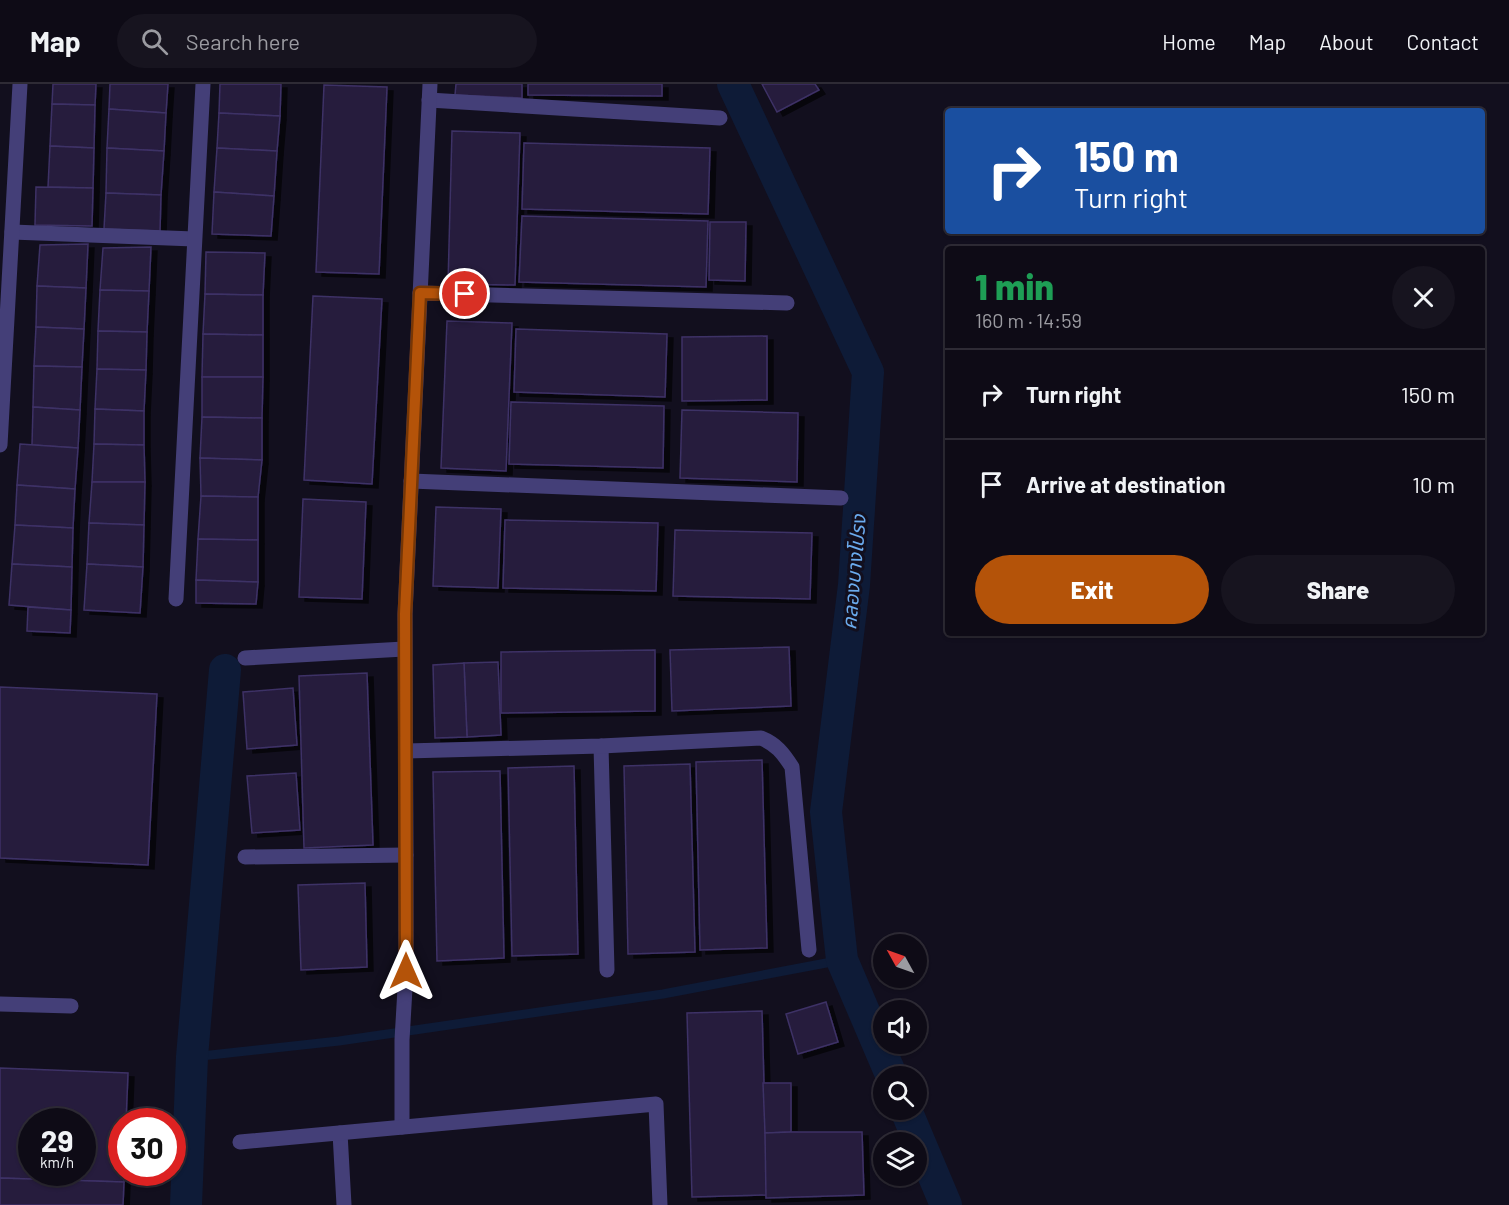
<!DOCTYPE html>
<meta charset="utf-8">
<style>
body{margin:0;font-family:Barlow,"Noto Sans Thai",sans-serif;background:#17141f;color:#f1f3f6;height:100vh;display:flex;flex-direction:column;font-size:22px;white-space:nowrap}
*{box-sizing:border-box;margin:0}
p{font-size:20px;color:#9b9ba1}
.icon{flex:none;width:33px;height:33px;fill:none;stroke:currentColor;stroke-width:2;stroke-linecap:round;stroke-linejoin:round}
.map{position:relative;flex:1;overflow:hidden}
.drawer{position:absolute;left:945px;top:162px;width:540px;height:390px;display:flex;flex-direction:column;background:#0e0b16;border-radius:6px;box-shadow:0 2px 4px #0004,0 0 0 2px #2e2b35}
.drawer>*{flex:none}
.hud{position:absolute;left:945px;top:24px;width:540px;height:126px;border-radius:6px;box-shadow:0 2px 4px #0004,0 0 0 2px #2e2b35;background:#1a4fa0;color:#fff;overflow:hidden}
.needle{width:39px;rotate:310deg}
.fabs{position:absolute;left:873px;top:850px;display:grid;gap:12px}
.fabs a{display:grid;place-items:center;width:54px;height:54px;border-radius:50%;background:#0e0b16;box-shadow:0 2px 4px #0004,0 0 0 2px #2e2b35;font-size:30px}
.speed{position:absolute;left:18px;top:1024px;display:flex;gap:12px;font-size:30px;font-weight:700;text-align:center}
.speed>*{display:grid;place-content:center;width:78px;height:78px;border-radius:50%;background:#0e0b16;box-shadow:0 2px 4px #0004,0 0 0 2px #2e2b35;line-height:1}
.speed small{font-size:15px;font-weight:400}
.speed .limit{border:9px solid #d22;background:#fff;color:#111}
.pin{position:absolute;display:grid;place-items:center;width:51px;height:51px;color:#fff;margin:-26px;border:3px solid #fff;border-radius:50%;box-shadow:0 2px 6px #0007}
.me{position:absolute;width:66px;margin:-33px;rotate:0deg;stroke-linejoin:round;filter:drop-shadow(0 0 4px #0008)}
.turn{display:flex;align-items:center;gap:21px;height:126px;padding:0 30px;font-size:27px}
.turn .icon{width:78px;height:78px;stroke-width:2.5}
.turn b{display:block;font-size:42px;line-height:51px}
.round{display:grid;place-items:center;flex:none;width:63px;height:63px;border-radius:32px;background:#17141f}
.summary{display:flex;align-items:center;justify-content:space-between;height:102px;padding:0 30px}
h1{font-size:36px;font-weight:800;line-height:45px;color:#1e9e55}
.button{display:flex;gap:12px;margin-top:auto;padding:12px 30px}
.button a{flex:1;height:69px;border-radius:36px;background:#b45309;color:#fff;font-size:24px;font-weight:800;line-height:69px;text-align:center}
.button a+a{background:#17141f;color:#f1f3f6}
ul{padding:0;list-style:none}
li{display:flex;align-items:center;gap:18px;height:90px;padding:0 30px;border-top:2px solid #2e2b35}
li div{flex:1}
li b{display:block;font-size:22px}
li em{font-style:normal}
header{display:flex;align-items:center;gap:36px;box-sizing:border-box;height:84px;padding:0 30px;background:#0e0b16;border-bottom:2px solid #2e2b35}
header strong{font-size:28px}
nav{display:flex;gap:33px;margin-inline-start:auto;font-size:21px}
.search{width:420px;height:54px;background:#17141f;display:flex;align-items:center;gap:15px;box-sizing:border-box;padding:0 21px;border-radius:33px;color:#9b9ba1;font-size:22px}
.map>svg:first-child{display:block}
</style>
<header>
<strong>Map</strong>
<div class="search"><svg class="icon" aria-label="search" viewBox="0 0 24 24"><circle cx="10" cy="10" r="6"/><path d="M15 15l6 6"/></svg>Search here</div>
<nav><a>Home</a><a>Map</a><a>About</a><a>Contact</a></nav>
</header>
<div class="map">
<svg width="1509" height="1121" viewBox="0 0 1509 1121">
<defs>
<filter id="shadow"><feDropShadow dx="6" dy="4" stdDeviation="0" flood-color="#0009"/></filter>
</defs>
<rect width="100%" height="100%" fill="#120f1e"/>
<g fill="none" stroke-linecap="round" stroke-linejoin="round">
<path stroke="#0e1b37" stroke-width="9" d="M192,973L339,957L663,910L842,876"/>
<g stroke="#0e1b37" stroke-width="32">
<path d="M733,0L868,288L854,501L826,728L842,876L892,993"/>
<path d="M906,1026L946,1121"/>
<path d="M186,1121L192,973L225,586"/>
</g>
</g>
<g fill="#251d3d" stroke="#3e3166" stroke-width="1.5" fill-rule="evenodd" filter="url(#shadow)">
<path d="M53,0H96L95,21L52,20Z"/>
<path d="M110,0H168L166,29L109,25Z"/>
<path d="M220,0H281L280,32L219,29Z"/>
<path d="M456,0H522V14L455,11Z"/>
<path d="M528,0H662V12L528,11Z"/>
<path d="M762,0H815L819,6L777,28Z"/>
<path d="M324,1L387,3L379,190L316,188Z"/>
<path d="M52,20L95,21L94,64L50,62Z"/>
<path d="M109,25L166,29L164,67L107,64Z"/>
<path d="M219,29L280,32L277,67L217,64Z"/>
<path d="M452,47L520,49L515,201L448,200Z"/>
<path d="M524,59L710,64L708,130L522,125Z"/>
<path d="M50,62L94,64L93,104L48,103Z"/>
<path d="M107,64L164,67L161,111L106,109Z"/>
<path d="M217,64L277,67L274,112L214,108Z"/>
<path d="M36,103L93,104L92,142L35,141Z"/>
<path d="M214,108L274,112L271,152L212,150Z"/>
<path d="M106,109L161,111L160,147L104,145Z"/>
<path d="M522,132L708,137L706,203L519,198Z"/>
<path d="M710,138H746L745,197L709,196Z"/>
<path d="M88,160L86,204L37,202L40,161Z"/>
<path d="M151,163L149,207L100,206L103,164Z"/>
<path d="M206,168L265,169L263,211L205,210Z"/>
<path d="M37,202L86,204L84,245L36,243Z"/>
<path d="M100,206L149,207L147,248L98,247Z"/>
<path d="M205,210L263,211V251L203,250Z"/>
<path d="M313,212L382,215L372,400L304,396Z"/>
<path d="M447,237L512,239L506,387L441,384Z"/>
<path d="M36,243L84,245L82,283L34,282Z"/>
<path d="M516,245L667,250L665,313L514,308Z"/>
<path d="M98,247L147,248L146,286L97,285Z"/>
<path d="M203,250L263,251V293H202Z"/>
<path d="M767,252V316L682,317V253Z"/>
<path d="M34,282L82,283L80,326L33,323Z"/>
<path d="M97,285L146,286L144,327L95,325Z"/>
<path d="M202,293H263L262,334L202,333Z"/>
<path d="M511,318L664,322L663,384L509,380Z"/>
<path d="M33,323L80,326L78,364L32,361Z"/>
<path d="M95,325L144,327V361L94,360Z"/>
<path d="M682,326L798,329L797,398L680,394Z"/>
<path d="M202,333L262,334V376L200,374Z"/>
<path d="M20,360L78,364L75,405L17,401Z"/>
<path d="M94,360L144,361L145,398H92Z"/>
<path d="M200,374L262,376L258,413L201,412Z"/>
<path d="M92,398H145L144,441L89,439Z"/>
<path d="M17,401L75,405L73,444L15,441Z"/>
<path d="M201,412L258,413V456L198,455Z"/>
<path d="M303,415L366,418L362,515L299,513Z"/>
<path d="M436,423L501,425L498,504L433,502Z"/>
<path d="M505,436L658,439L656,507L503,504Z"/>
<path d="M89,439L144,441L143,483L87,480Z"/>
<path d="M15,441L73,444L72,483L12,480Z"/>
<path d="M675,446L812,449L810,515L673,512Z"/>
<path d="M198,455L258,456V498L196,496Z"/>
<path d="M12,480L72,483L71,526L9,521Z"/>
<path d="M87,480L143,483L140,529L84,526Z"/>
<path d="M196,496L258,498L256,520L196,519Z"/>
<path d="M28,523L71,526L70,549L27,547Z"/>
<path d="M789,563L791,622L672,627L670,566Z"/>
<path d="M655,566V627L501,629V568Z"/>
<path d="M498,578L501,651L467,653L464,579Z"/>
<path d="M464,579L467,653L435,654L433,581Z"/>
<path d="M367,589L373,761L304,764L299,592Z"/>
<path d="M0,603L157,610L148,781L0,774Z"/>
<path d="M293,604L297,661L247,665L243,608Z"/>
<path d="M762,676L767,864L700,866L696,678Z"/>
<path d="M690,680L695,868L628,870L624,682Z"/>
<path d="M574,682L578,870L512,872L508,684Z"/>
<path d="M500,687L504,874L437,877L433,688Z"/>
<path d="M296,689L300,746L252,749L247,692Z"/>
<path d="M365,799L367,883L301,886L298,801Z"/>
<path d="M826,918L838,958L798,970L786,930Z"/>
<path d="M762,927L767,1111L692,1113L687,929Z"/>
<path d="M0,984L128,989L126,1038H122V1089H124V1098L0,1094ZM32,1038H82V1089H32Z"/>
<path d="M763,999H791V1048L765,1049Z"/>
<path d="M791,1048H862L864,1111L766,1114L765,1049Z"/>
<path d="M0,1094L124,1098L123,1121H0Z"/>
</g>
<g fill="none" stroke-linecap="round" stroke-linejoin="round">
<g stroke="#443f78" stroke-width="15">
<path d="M429,16L720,34"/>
<path d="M12,148L194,155"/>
<path d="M420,209L787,219"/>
<path d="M0,361L20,0"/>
<path d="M411,397L841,414"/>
<path d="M176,515L203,0"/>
<path d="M245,574L404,565"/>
<path d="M601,662L607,886"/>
<path d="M406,667L601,662L761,654C776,660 783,669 792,683L809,866"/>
<path d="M245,773L406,771"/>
<path d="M0,920L71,922"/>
<path d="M402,1043V956L406,887V771L405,530L430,0"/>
<path d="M340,1049L344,1121"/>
<path d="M240,1058L656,1020L660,1121"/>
</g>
</g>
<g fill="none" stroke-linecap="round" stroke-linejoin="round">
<g stroke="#753606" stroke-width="15">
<path id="route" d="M406,887L405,530L420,209L465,210"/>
</g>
<use href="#route" stroke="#b45309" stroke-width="10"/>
</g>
<g text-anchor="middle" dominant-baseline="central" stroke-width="6" stroke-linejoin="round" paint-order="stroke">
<g font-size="20" font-style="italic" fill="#6babee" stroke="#120f1e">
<text transform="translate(853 488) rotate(-85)">คลองบางโปรง</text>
</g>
</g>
</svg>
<div class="fabs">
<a><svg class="needle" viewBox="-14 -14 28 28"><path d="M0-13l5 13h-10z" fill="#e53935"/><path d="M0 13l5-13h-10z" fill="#9b9ba1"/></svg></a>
<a><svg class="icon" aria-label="sound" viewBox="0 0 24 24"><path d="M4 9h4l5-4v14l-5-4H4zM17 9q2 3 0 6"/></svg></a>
<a><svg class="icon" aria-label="search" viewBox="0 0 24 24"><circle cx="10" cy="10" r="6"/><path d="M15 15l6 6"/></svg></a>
<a><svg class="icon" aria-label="layers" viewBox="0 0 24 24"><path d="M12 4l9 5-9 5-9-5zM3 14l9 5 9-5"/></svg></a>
</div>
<div class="speed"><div>29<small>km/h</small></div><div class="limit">30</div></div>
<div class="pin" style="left:465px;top:210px;background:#d93025"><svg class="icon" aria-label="arrive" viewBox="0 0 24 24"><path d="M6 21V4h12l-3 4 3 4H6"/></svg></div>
<svg class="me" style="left:406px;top:887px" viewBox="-20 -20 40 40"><path d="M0-17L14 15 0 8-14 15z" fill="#b45309" stroke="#fff" stroke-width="4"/></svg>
<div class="hud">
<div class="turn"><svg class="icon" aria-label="right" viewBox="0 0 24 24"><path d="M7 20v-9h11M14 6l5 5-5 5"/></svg><div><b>150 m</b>Turn right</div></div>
</div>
<section class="drawer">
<div class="summary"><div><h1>1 min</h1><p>160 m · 14:59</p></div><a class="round"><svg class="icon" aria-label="close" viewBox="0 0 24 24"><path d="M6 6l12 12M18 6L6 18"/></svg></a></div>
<ul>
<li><svg class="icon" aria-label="right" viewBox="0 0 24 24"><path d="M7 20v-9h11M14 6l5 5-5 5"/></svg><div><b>Turn right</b></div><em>150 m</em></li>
<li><svg class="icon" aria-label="arrive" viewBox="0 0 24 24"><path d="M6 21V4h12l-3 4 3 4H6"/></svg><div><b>Arrive at destination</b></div><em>10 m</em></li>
</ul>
<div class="button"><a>Exit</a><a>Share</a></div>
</section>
</div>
